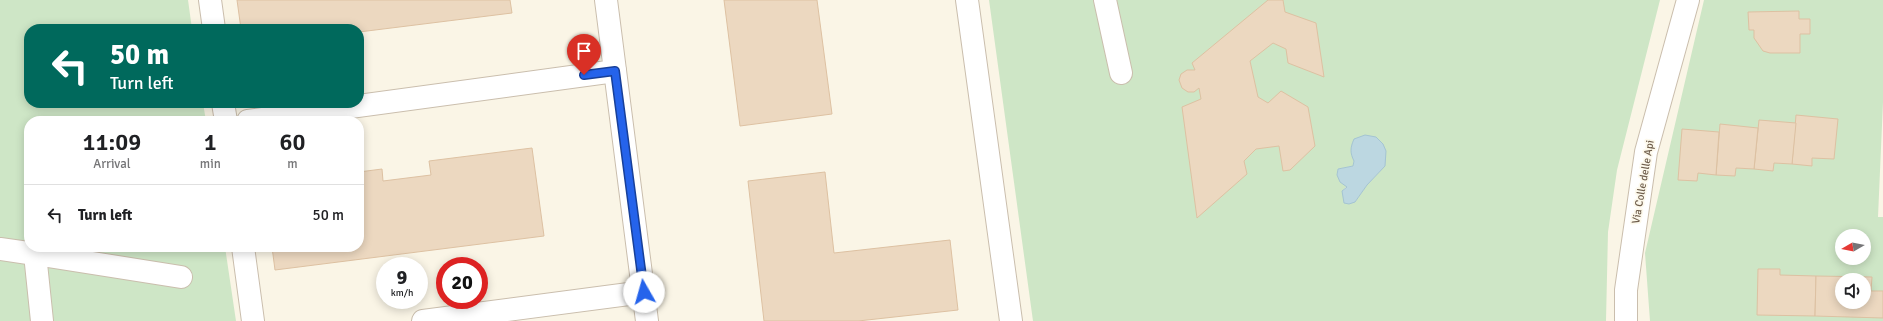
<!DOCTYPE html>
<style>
body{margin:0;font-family:Signika,sans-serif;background:#f2f2f2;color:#202124;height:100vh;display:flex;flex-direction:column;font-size:15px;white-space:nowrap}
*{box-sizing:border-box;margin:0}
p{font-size:13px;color:#757577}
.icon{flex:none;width:22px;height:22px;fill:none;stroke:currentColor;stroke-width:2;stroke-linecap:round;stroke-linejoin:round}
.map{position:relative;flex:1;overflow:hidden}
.details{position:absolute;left:24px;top:116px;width:340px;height:136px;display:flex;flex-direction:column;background:#fff;border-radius:16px;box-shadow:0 2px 10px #0003}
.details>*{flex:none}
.banner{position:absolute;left:24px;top:24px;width:340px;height:84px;border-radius:16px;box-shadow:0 2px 10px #0003;background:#00695c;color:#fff;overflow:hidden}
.needle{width:26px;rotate:261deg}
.controls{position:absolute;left:1835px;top:229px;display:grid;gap:8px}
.controls a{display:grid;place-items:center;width:36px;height:36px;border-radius:50%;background:#fff;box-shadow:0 2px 10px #0003;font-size:20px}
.speed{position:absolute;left:376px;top:257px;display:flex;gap:8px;font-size:20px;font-weight:700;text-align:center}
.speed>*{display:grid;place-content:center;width:52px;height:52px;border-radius:50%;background:#fff;box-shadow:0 2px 10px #0003;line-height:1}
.speed small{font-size:10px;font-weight:400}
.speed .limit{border:6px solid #d22;background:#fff;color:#111}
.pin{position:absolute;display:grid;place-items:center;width:34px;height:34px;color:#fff;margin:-41px -17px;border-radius:50% 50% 50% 0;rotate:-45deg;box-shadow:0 0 4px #0007}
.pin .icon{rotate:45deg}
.me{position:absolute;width:44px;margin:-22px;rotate:353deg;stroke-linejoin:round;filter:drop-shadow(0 0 3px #0008)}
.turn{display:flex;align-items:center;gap:14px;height:84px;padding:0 20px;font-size:18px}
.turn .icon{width:52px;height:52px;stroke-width:2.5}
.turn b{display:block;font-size:28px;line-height:34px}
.eta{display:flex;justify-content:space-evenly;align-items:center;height:68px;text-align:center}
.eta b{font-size:24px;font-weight:600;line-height:28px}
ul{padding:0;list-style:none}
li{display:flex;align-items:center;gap:12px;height:60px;padding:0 20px;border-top:1px solid #e0e0e0}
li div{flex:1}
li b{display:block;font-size:15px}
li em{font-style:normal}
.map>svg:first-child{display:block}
</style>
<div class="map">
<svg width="1883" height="321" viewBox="0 0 1883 321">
<rect width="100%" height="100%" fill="#faf5e6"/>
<g fill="#cee6c6" fill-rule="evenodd">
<path d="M0,0H188L192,29H29V103H203L206,121H29V247H225L236,321H0Z"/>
<path d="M989,0H1660L1617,170L1608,232L1606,321H1033ZM1354,161L1385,166L1367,185L1355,202L1342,191L1347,186L1340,182L1337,174L1338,169L1353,166Z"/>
<path d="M1704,0H1883V102L1878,217H1883V321H1650L1645,253ZM1842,236H1864V258H1842ZM1842,280H1864V302H1842Z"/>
</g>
<path fill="#bcd7e1" stroke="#a4c4d2" d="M1365,135L1376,137L1383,144L1386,151L1385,166L1367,185L1355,202L1349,204L1344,203L1342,191L1347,187L1340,182L1337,175L1338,169L1353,166L1354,161C1350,153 1350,148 1354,139Z"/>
<g fill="#ecd8c0" stroke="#ddc1a2" fill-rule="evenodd">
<path d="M237,0H510L512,13L359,32V29H241Z"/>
<path d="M724,0H817L832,114L740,126Z"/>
<path d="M1268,0H1283L1285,12L1316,23L1324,77L1288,63L1286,49L1273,43L1250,61L1258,97L1268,103L1281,91L1308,107L1315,146L1290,170L1283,171L1279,146L1256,149L1244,161L1247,174L1197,218L1182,107L1201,99L1199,88L1194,92H1188L1182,88L1179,80L1181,74L1187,70H1195L1192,63Z"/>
<path d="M1799,11V19H1810V34H1800V53H1770L1763,51L1754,38V30H1749L1748,12Z"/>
<path d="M1796,115L1838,119L1834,159L1812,158V166L1792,164Z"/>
<path d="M1759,120L1796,123L1792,164L1774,163L1773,171L1754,169Z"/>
<path d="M1720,124L1758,128L1754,169L1736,168L1735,176L1716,175Z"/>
<path d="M1682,129L1719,132L1716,175L1698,173L1697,181L1678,180Z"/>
<path d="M532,148L544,236L275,270L272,247H359V172L382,169L383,181L431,175L429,161Z"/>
<path d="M825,172L834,253L950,240L958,310L858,321H764L748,181Z"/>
<path d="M1758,269H1780V275L1816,276L1815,316L1757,315Z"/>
<path d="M1816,276L1872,277L1871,291H1883V318L1815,316ZM1842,280H1864V302H1842Z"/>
</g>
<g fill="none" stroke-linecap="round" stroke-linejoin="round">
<g stroke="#cabead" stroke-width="24">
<g id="minor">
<path d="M210,0L214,29"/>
<path d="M606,0L647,321"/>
<path d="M967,0L1011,321"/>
<path d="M1105,0L1121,73"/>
<path d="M223,103L226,121"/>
<path d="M248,121L615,71"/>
<path d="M243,247L253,321"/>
<path d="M0,249L35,254L42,321"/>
<path d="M35,254L181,277"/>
<path d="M423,321L644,292"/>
<path d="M1626,321V290L1646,152L1688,0"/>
</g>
</g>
<use href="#minor" stroke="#fff" stroke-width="22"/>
</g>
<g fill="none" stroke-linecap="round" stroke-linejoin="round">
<g stroke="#184099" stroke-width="10">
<path id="route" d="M584,75L615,71L644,292"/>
</g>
<use href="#route" stroke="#2563eb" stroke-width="7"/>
</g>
<g text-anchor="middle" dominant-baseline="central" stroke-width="3.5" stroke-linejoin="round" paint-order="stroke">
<g font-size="11" fill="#705f4d" stroke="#fdf9ec">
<text transform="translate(1643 182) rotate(-80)">Via Colle delle Api</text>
</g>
</g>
</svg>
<div class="controls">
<a><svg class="needle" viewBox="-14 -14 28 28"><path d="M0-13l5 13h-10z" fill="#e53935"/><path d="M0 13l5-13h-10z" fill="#757577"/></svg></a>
<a><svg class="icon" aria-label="sound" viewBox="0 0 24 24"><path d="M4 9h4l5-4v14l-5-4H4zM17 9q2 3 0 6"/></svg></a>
</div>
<div class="speed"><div>9<small>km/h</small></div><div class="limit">20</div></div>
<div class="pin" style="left:584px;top:75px;background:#d93025"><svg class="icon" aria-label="arrive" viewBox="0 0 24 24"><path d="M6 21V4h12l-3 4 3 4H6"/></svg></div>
<svg class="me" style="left:644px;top:292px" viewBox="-20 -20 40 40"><circle r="19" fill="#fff"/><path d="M0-13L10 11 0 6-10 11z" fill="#2563eb"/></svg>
<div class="banner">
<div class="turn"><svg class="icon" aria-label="left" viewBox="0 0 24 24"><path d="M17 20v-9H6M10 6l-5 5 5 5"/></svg><div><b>50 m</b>Turn left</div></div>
</div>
<section class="details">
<div class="eta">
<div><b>11:09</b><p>Arrival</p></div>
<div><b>1</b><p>min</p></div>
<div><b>60</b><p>m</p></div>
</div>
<ul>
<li><svg class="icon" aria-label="left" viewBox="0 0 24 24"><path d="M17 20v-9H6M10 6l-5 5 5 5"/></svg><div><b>Turn left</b></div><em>50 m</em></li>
</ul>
</section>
</div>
